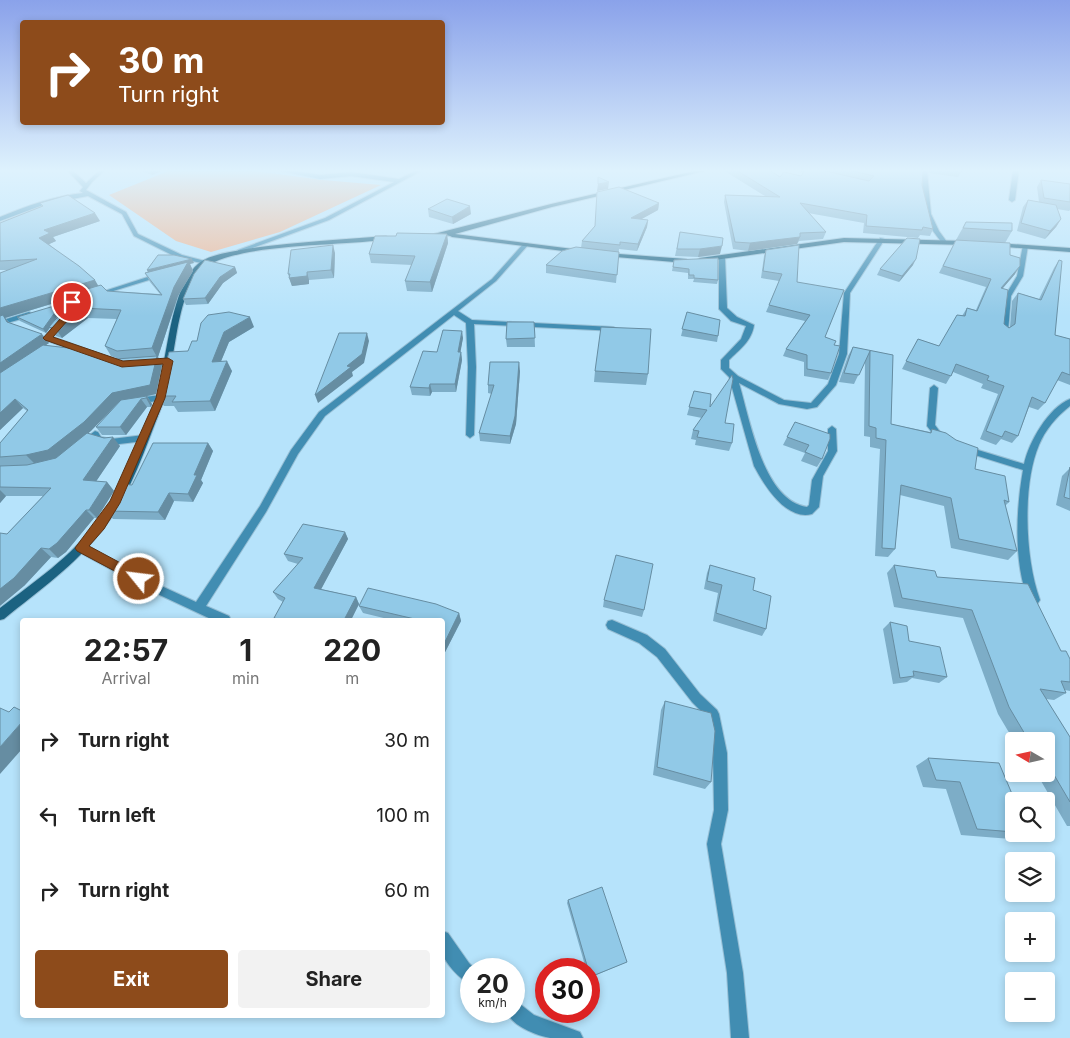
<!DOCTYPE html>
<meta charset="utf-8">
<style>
body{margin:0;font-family:Inter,sans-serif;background:#f2f2f2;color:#222;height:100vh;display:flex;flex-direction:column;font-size:19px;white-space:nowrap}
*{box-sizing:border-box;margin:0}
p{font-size:16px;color:#767676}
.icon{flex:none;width:28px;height:28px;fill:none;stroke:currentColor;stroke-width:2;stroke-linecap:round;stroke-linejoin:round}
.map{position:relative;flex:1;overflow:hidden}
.sheet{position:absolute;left:20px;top:618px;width:425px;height:400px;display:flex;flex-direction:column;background:#fff;border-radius:5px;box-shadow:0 2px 8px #0003}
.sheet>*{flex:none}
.guide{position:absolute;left:20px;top:20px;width:425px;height:105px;border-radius:5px;box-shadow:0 2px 8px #0003;background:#8d4b1b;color:#fff;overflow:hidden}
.needle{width:32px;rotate:279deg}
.buttons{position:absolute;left:1005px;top:732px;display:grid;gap:10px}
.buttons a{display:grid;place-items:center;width:50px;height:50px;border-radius:5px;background:#fff;box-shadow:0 2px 8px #0003;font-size:25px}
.speed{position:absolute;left:460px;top:958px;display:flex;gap:10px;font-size:25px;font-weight:700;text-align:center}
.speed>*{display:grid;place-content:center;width:65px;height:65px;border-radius:50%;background:#fff;box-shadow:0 2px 8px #0003;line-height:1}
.speed small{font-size:12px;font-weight:400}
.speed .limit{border:8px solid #d22;background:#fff;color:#111}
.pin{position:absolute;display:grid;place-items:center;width:42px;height:42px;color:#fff;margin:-21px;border:2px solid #fff;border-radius:50%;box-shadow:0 1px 5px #0007}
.me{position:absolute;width:55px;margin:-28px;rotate:299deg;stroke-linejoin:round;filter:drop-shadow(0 0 4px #0008)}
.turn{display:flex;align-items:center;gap:18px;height:105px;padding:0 15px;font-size:22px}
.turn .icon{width:65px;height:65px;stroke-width:2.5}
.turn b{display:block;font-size:35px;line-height:42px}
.eta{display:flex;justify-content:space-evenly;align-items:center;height:85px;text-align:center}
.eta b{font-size:30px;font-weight:700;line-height:35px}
.cta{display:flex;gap:10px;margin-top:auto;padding:10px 15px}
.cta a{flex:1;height:58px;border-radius:5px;background:#8d4b1b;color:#fff;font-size:20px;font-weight:700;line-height:58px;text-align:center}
.cta a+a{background:#f2f2f2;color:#222}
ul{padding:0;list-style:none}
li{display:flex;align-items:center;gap:15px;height:75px;padding:0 15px}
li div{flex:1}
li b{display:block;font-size:19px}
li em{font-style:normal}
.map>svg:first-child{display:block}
</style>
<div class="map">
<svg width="1070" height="1038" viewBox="0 0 1070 1038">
<rect width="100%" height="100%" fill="#b6e3fb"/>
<path fill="#f0b28d" d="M171,170H247L323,180L381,185L280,232L211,252L176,241L109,195Z"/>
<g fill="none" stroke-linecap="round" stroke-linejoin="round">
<g stroke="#97bfd5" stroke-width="2">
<g id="street">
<path d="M67,170H72L86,183L100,170H105L92,182L86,190L126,212L138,234L182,255L209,262L206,264L178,258L134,236L122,214L88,196L46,204L0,221V217C27,206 54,196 83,193L80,191L83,187Z"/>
<path d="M276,170H289L320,175L351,172L399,179L417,170H423L329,220L242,252H238V250L325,218L394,182L351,176L320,179Z"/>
<path d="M797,170H805L819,175L816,177Z"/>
<path d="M921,170H927L931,214L939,231L947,242L946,243H942L933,231L925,214Z"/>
<path d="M1013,170H1019L1015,200L1012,202L1009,200Z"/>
<path d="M880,238L885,239L850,293L847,354L836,385L817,407L807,409L779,404L739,383C750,420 763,500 807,507L809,505L812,480L828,451V429L832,426L836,429L837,451L823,476L819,507L812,514C786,521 764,485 754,466L729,377L721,369V360L741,339L746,326L731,321L719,309V257L722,255L725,257L727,308L737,317L754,325C752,341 739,350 729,360V368L738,376L784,400L811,403L828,384L839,354L844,293Z"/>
<path d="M524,243L529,244L496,281L458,311L472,320L613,327L617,329L616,331L474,324L476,367L474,435L470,438L466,435L468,367L466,323L454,315L325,416L298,454L266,512L206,606L229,616L231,620H213L149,590L77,551L76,548L77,545H85L157,584L196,602L260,506L291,450L319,412L492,279Z"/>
<path d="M1023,245L1028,246L1023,276L1011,296L1008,332L1004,334L1000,332L1005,296L1017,276Z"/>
<path d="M160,273L163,275L162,276L97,296L92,295Z"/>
<path d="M29,312L33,314L32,316L0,325V321Z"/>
<path d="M58,320L65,322L53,337L97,353V357H91L45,340L44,338Z"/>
<path d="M934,385L938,388L935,425L944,437L940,440L937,439L927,426L930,388Z"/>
<path d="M161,395L165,398L164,400L136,404L132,401L136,398Z"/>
<path d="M1070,399V406C1057,416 1045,430 1039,445C1022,485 1025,559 1040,600L1038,603L1034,605L1030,603C1013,567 1016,509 1023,470L962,451L960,449L965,446L1024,464C1029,442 1048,408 1070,399Z"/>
<path d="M95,431L98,432L101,437L111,439L144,435L148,438L144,441L111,445L95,441L91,434Z"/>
<path d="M612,620L647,635L665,649L700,694L717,710L719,714L727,753L728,810L721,844L743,973L749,1038H731L727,973L707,844L714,810L713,753L707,717L692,702L657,657L639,643L608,629L606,625L608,621Z"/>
<path d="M442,931L448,933L469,963L475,969H471V984C461,981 444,962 442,952C441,945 442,938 442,931Z"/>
<path d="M514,1002L520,1004L534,1015L580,1032L583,1038C572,1038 560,1038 550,1038C535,1035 512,1026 506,1011H514Z"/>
</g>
</g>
<g stroke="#97bfd5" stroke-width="2">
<g id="secondary">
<path d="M699,170H709L552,207L455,234L581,250L582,251L579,253L452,237C446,233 436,239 430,235L551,204Z"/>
<path d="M386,236L389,238L388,239C347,247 220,241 197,275C179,300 177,336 171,366L167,368L163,366C169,338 175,282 199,263C211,254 231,252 246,249C292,242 339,240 386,236Z"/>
<path d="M844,238L967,241L970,243L967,245L844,242L700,262L697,260L700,258Z"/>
<path d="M996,243L1070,248V252L994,246V244Z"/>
<path d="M606,253L686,259L689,261L686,263L604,256V254Z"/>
<path d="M163,384L167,387L165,398C147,442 133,491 103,529C76,565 38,591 4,619L0,620V608C34,582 71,557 97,522C125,485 139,440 157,398L159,387Z"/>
</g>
</g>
<use href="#street" fill="#418db2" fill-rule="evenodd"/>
<use href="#secondary" fill="#1b6281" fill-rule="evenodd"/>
</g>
<g fill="#7dadc7" fill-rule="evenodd">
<path d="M138,170H164L152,175Z"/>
<path d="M723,170H769L780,177L801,176L805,170H923L922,185L933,229L930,236L920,235L918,238L863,233L864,223L808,213L826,232L823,239L799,241L797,244L748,251L733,249L724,202L725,195L765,196Z"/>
<path d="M928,170H964L963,172H961L958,177L929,173Z"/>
<path d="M1041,180L1070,184V210L1069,211L1057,209L1061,219L1056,227L1045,239L1017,231L1023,207L1028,200L1039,202L1037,187Z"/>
<path d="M40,203L100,221L53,237L56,241L49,244L99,286L107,291L160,294L150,282L145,273L148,272L147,270L194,263L190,264L193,271L178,296L158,357L162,365L156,394L147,396L152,404L151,407H147L126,435H102L96,427L120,401L88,433L120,446L96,481L107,482L114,491L97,518H94L66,552L58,558L51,557L24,586L7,534L43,496H6L0,503V443L27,411L23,408L0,430V273L10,270H0V223L42,206ZM68,299L62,312L56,319L17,317L20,321L46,333L50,328L56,336L62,338L88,318L117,319L105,346L111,356L119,359H116L45,345L49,343L9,322L5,318Z"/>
<path d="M659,203L658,210L641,219L648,220L647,227L637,251L619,249L616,283L546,273V265L581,248L582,241Z"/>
<path d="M428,209L471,214L453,224L429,217Z"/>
<path d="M966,222L1012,231L1005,243L956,240Z"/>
<path d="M680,232L720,254L698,257L675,256Z"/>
<path d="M447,234L448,243L432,292L407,291L405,281L412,265L371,263L369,254L396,236Z"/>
<path d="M956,240L1010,255L1015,274L1002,289L1004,324L1009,328L1010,327L1012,301L1018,293L1039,299L1054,268L1059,260L1055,335L1070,339V385L1057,380L1045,403L1038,410L1029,407L1018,436L1012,443L1001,439L996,445L980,439L998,394L981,388L983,384L953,372L946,384L902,369L918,339L939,346L962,316L967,308L976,310L986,287L939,273Z"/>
<path d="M766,250L797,282L825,337L834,345L831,373L828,380L804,376V362L783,356L786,349L805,321L766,312L779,281L761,278L764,256Z"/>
<path d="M335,253L334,278L309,280V284L292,286L288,274Z"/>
<path d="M674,260L718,280L717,284L693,282L694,279H688V273L672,271Z"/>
<path d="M913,265L899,282L877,275L880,269Z"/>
<path d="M235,267L237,273L223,283L208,304L186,305L183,299Z"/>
<path d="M687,312L718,336L717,342L681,336Z"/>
<path d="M534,322L535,347H507L506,339Z"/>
<path d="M254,327L229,342L221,361L232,371L215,411L178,412L174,406H164L157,396L188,351L197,341Z"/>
<path d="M463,338L460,352H461L462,360L456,392H432L430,396L412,395L410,387L437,352Z"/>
<path d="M853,347L893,355L891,424L930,432L932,429L975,469L1009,502L1005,506L1017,551L1008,560L951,548L944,506L900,495L895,549L888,557L875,556L880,449L870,447V437L864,436L865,361L854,384L839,382L848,356Z"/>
<path d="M520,371L516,424L510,444L480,441L479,433L492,394L488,393V385Z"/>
<path d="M595,371L648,374L646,385L594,382Z"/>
<path d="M694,391L725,423L732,443L729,451L695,445L696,440L691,439L693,430L702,418L687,415Z"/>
<path d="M795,422L822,459L817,467L801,461L805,453L783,445Z"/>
<path d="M208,443L213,451L201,480L203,483L193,502L174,501L165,520L113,519L106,511L132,485Z"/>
<path d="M1070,468V511L1056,505L1062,476Z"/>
<path d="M345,532L348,539L321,589L356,597L359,604L351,620H275L274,618L283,602L278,599L273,592L298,564L288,561L284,554Z"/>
<path d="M710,565L753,590L766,629L762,636L713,621L718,593L704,589L707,573Z"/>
<path d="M894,565L937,577L1061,651L1070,659V691L1065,690L1066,693L1054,700L1046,699L1070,737V826H1067L1037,774H1046V741H1014L998,714L963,618L894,607L887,573Z"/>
<path d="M604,600L644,610L642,617L603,607Z"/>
<path d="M359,606L459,613L461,621L442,658V620H392L363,613Z"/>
<path d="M890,622L909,641L947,677L939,683L912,678L907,682L893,684L883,629Z"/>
<path d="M665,701L711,782L705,789L653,775L661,710Z"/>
<path d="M928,758L1014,801V834H1027L1011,839L961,835L946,789L923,787L916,766Z"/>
<path d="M568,900L627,962L589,978V969H586L567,903Z"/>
</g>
<g fill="#668da2">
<path d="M150,170H164L152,175Z"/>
<path d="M609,182L608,189L597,191L598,184Z"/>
<path d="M659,203L658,210L631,225V218Z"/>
<path d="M470,206L471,214L453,224L452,217Z"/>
<path d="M95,213L100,221L53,237L56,241L45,246L39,238L44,230Z"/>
<path d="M1061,219L1056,227L1045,239L1050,231Z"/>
<path d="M648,220L647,227L637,251L638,244Z"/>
<path d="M447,234L448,243L432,292L430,282Z"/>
<path d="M800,237L797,244L748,251L750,243Z"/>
<path d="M333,245L335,253L334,278L331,270Z"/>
<path d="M722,246L720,254L698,257L700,249Z"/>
<path d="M192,259L194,263L190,264L193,271L178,296L158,357L162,365L156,394L147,396L152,404L151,407L146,398L147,396L119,402L91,431L56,459L35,464L26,455L112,393L157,357L152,348L174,287L149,274L147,270Z"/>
<path d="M916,259L913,265L899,282L902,276Z"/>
<path d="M1020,266L1015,274L996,296L1001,288Z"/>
<path d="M235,267L237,273L223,283L208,304L205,298L220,277Z"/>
<path d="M307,272L309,280V284L292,286L289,278Z"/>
<path d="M95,280L100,289L5,318L10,324L0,319V308Z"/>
<path d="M61,304L63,308L46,333L43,329Z"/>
<path d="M82,308L88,318L62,338L56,329Z"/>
<path d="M250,317L254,327L229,342L217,371L212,362L224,332Z"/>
<path d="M462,331L463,338L459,360L458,352Z"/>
<path d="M367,333L369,341L364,363L352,372L353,376L318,403L315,395L347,366Z"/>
<path d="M42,334L49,343L0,378V363Z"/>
<path d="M461,352L462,360L456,392L455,384Z"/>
<path d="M227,361L232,371L215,411L210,401Z"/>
<path d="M519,362L520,371L516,424L510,444V436Z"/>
<path d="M430,384L432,392L430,396L429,388Z"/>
<path d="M15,399L23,408L0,430V413Z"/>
<path d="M141,399L147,407L126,435L120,427Z"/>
<path d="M113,437L120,446L91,489L83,480Z"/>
<path d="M208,443L213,451L201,480L203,483L193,502L188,494L194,475Z"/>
<path d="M107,482L114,491L97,518L89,510Z"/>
<path d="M0,490L6,496L0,503Z"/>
<path d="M169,493L174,501L165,520L158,512Z"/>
<path d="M86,510L94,518L66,552L58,558L49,549Z"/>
<path d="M345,532L348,539L318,595L314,588Z"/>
<path d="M41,548L51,557L24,586L0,606V589Z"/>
<path d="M356,597L359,604L351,620H344Z"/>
<path d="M459,613L461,621L442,658V648Z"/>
<path d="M22,722V749L0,774V747Z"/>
</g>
<g fill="#91c9e7" stroke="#668da2">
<path d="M736,170H769L780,177L784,172L801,176L805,170H821L869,181L874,176L849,170H923L922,185L933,229L923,227L922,230L866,226L867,215L800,203L826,232L800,233V237L750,243L735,242L725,195L780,197Z"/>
<path d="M598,177L609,182L598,184Z"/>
<path d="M1041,180L1070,184V202L1044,198Z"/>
<path d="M619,187L659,203L631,218L648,220L638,244L620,242V245L582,241L595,226L597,192Z"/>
<path d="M68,195L95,213L44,230L50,233L39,238L79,266L95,280L0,308V273L37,259L0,261V223L43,206L40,203Z"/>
<path d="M447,199L470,206L452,217L428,209Z"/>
<path d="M1028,200L1056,205L1061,219L1050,231L1021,223Z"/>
<path d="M966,222L1012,223V231L963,228Z"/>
<path d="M680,232L723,238L722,246L700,249H677Z"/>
<path d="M397,233L447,234L430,282L405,281L415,256L369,254L375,236H396Z"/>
<path d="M907,238L920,239L916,259L902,276L880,269Z"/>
<path d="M956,240L1010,243V255L1020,258V266L1001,288L1008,290L1004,324L1009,328L1015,324L1018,293L1041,300L1059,260L1062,261L1055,335L1070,339V375L1062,372L1045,403L1032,397L1018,436L1005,431L1002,437L986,431L1004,386L987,380L989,376L956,364L951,376L906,361L918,339L939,346L957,315L965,316L967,308L977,311L991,279L943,266Z"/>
<path d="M333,245L331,270L307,272V276L289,278L290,274H288L291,250Z"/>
<path d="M799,245L797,282L844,290L825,337L836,341L834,345L840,346L831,373L807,369V355L786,349L810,315L769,305L782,274L763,271L766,250Z"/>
<path d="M576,247L619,252L617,275L546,265L562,251Z"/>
<path d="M158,255H174L192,259L147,270Z"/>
<path d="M718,258V280L694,278V275H689V269L673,267L674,260Z"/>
<path d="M205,260L235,267L220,277L205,298L183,299L194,274Z"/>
<path d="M188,262L174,287L152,348L117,351L105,346L121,310L82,308L56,329L49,327L62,312L70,294L101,285L107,291L162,295L145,273Z"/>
<path d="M61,304L43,329L17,317Z"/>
<path d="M229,312L250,317L224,332L212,362L227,361L210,401L172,402L176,396H157L169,352L188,351L192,341H197L201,323L208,315Z"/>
<path d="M687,312L720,320L718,336L682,329Z"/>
<path d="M3,315L7,322L42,334L0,363V316Z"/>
<path d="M507,322H534L535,338L506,339Z"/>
<path d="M601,327L651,329L648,374L595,371Z"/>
<path d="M443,330L462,331L458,352H461L455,384H430L429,388L410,387L423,351L437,352Z"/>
<path d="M339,333H367L362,354L347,366L351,367L315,395Z"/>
<path d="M43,345L93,351L116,359L157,356L150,385L112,393L84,422L48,450L26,455L0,457V443L28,410L15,399L0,413V373Z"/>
<path d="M853,347L893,355L891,424L931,433L932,429L946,433L956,440L978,448L975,469L1005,476L1009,502L1004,500L1017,551L959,539L951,498L901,485L895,549L882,548L886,440L876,438V428L869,426L870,351L859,375L844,373Z"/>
<path d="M490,362H519L515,416L510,436L479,433L494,385H488Z"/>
<path d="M732,375L733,379L725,423L734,424L732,443L697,437L699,431L693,430L707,410L689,407L694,391L711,394L710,407Z"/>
<path d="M147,396L146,398L141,399L120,427H96L121,400Z"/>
<path d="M795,422L830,434V439L822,459L805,452L809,445L787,437Z"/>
<path d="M87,433L104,438L113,437L83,480L107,482L89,510H86L57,543L49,549L41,548L14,578L0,589V533L7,534L51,488L0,487V466L27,465L56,458Z"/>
<path d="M153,443H208L194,475H197L188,494L169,493L158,512L106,511L120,484L132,485Z"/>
<path d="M1070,467V499L1064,497Z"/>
<path d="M303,524L345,532L314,588L356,597L344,620H282L274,618L285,598L273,592L303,558L284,554Z"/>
<path d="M616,555L653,564L644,610L604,600Z"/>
<path d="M710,565L755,578L753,590L771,596L766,629L716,613L722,585L707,581Z"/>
<path d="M894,565L935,571L937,577L1028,584L1061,651H1066L1070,659V682L1061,681L1066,693L1040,689L1070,737V802L1050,768H1046V741H1029L1009,707L972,610L902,598Z"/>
<path d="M368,588L436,604L459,613L442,648V620H419L359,606Z"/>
<path d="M890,622L907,626L909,641L940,647L947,677L913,671L914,676L900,678Z"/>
<path d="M665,701L711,713L715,731L711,782L657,767Z"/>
<path d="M14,707L22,711V722L0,747V708L9,712Z"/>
<path d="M928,758L999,763L1015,801H1014V832L977,829L960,782L936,780Z"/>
<path d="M602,887L627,962L590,977L589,969H588L568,900Z"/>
</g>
<linearGradient id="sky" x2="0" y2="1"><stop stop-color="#8aa2ea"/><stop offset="0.54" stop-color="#def2fd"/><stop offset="1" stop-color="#def2fd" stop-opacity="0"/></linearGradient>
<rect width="1070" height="316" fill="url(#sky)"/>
<path fill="#8d4b1b" stroke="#5c3112" d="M69,300L75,302L68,320L53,337L123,361L168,358L173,361L165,398L120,503L104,529L89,546L143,575L145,579L143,583L139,584L77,551L75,548L110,501L156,398L163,364L122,367L45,340L43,338L60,319Z"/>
</svg>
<div class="buttons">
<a><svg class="needle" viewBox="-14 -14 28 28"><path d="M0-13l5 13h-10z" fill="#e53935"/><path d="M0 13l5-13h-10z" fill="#767676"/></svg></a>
<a><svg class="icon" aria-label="search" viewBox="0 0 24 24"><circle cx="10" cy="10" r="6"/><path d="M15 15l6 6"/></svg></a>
<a><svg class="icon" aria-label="layers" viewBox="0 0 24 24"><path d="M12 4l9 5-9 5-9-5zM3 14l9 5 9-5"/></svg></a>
<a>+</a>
<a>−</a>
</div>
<div class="speed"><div>20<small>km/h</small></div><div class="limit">30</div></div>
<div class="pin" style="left:72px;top:302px;background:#d93025"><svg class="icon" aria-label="arrive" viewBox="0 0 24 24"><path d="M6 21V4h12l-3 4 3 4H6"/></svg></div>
<svg class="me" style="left:139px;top:579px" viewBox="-20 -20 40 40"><circle r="17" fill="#8d4b1b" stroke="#fff" stroke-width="3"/><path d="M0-11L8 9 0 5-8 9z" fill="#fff"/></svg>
<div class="guide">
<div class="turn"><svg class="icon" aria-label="right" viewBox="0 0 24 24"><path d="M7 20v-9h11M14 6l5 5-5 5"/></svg><div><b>30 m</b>Turn right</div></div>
</div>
<section class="sheet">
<div class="eta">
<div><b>22:57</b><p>Arrival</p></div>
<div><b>1</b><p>min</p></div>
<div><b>220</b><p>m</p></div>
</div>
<ul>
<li><svg class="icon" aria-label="right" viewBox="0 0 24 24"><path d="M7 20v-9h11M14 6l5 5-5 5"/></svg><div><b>Turn right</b></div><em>30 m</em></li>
<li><svg class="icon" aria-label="left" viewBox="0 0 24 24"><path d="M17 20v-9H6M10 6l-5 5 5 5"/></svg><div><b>Turn left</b></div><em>100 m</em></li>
<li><svg class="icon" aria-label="right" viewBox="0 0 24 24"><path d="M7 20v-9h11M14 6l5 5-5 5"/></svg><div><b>Turn right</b></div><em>60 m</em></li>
</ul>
<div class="cta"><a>Exit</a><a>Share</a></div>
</section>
</div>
